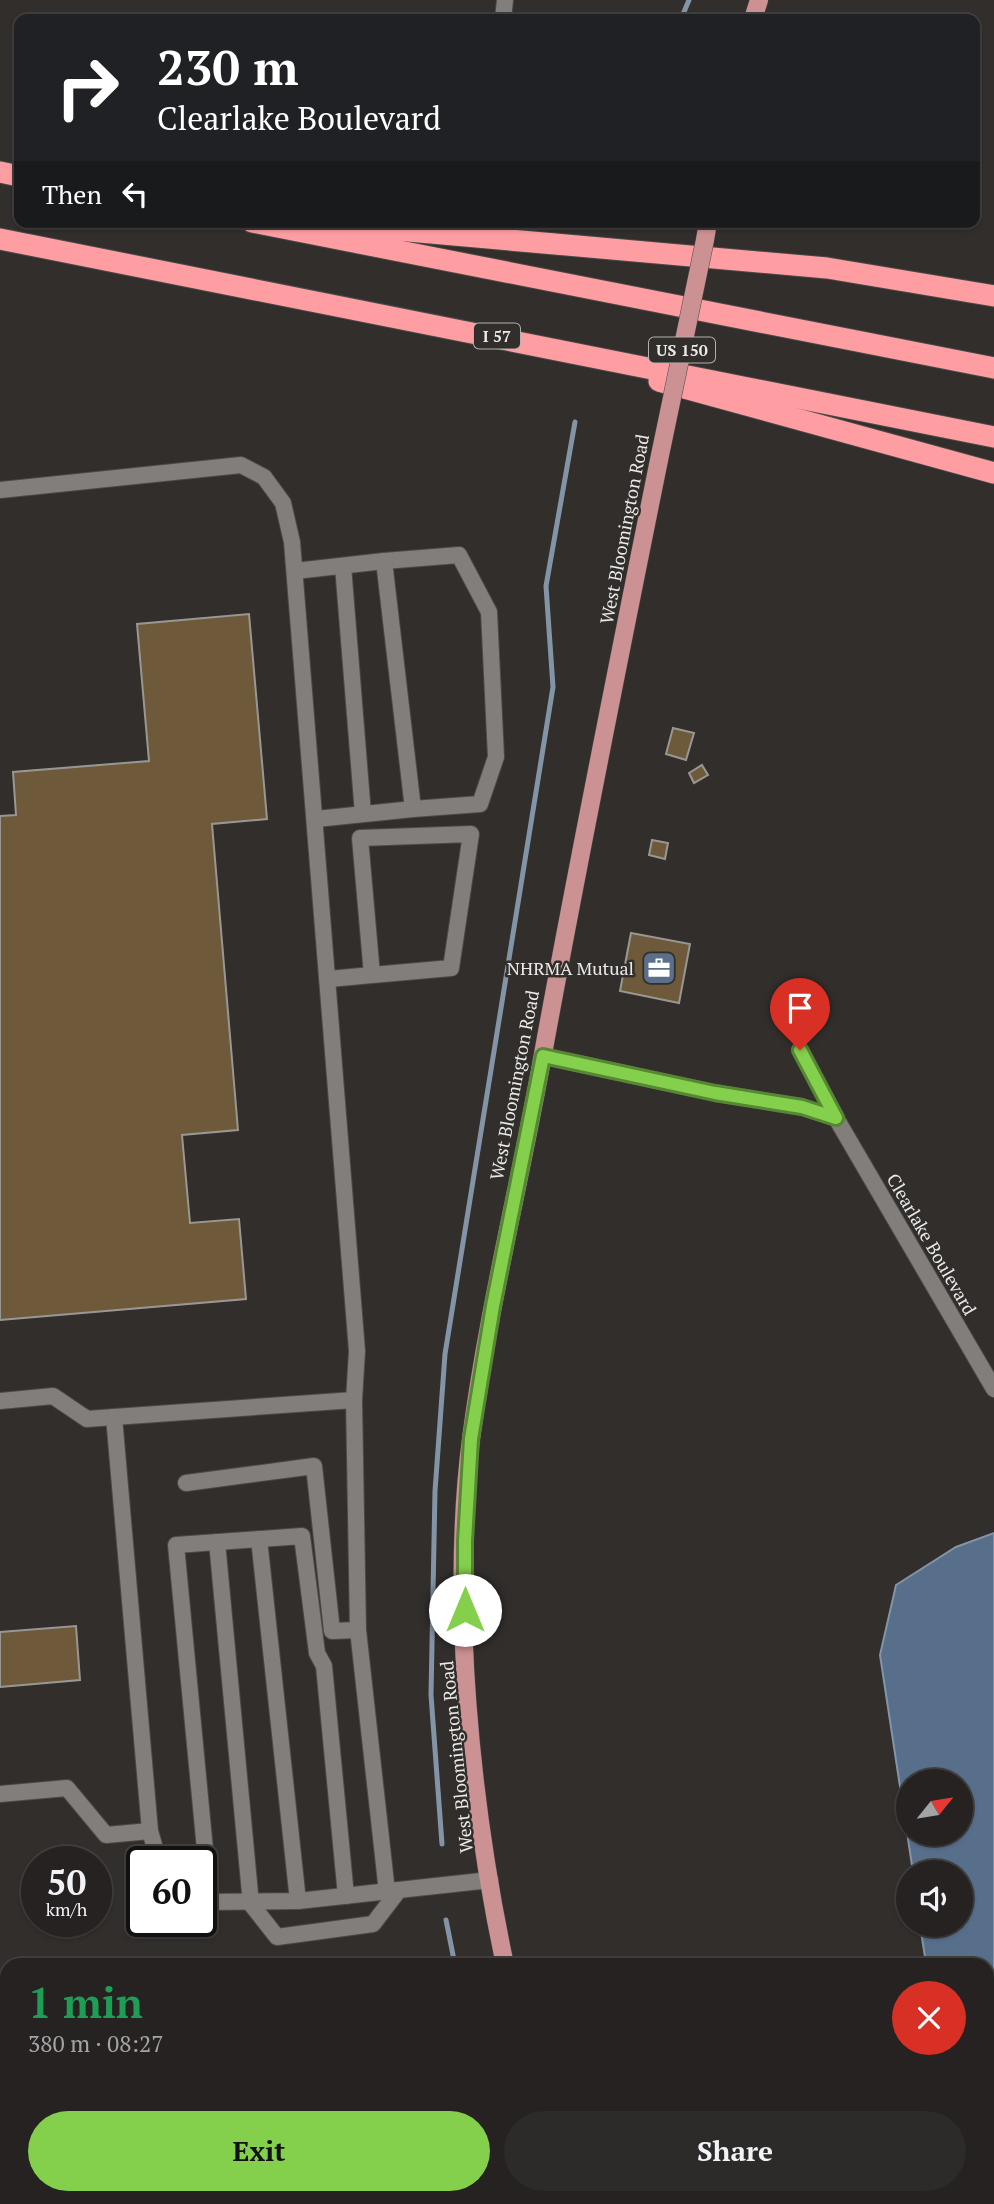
<!DOCTYPE html>
<meta charset="utf-8">
<style>
body{margin:0;font-family:"PT Serif",serif;background:#2d2a2a;color:#f1f3f6;height:100vh;display:flex;flex-direction:column;font-size:26px;white-space:nowrap}
*{box-sizing:border-box;margin:0}
p{font-size:23px;color:#a3a4a5}
.icon{flex:none;width:38px;height:38px;fill:none;stroke:currentColor;stroke-width:2;stroke-linecap:round;stroke-linejoin:round}
.map{position:relative;flex:1;overflow:hidden}
.panel{position:absolute;left:0px;top:1958px;width:994px;height:247px;display:flex;flex-direction:column;background:#252221;border-radius:21px 21px 0 0;box-shadow:0 2px 5px #0004,0 0 0 2px #423f3f}
.panel>*{flex:none}
.hud{position:absolute;left:14px;top:14px;width:966px;height:214px;border-radius:14px;box-shadow:0 2px 5px #0004,0 0 0 2px #423f3f;background:#202124;color:#fff;overflow:hidden}
.needle{width:46px;rotate:60deg}
.tools{position:absolute;left:896px;top:1769px;display:grid;gap:14px}
.tools a{display:grid;place-items:center;width:77px;height:77px;border-radius:50%;background:#252221;box-shadow:0 2px 5px #0004,0 0 0 2px #423f3f;font-size:35px}
.speed{position:absolute;left:21px;top:1846px;display:flex;gap:14px;font-size:35px;font-weight:700;text-align:center}
.speed>*{display:grid;place-content:center;width:91px;height:91px;border-radius:50%;background:#252221;box-shadow:0 2px 5px #0004,0 0 0 2px #423f3f;line-height:1}
.speed small{font-size:18px;font-weight:400}
.speed .limit{border:4px solid #111;border-radius:10px;background:#fff;color:#111}
.pin{position:absolute;display:grid;place-items:center;width:60px;height:60px;color:#fff;margin:-72px -30px;border-radius:50% 50% 50% 0;rotate:-45deg;box-shadow:0 0 7px #0007}
.pin .icon{rotate:45deg}
.me{position:absolute;width:77px;margin:-38px;rotate:0deg;stroke-linejoin:round;filter:drop-shadow(0 0 5px #0008)}
.turn{display:flex;align-items:center;gap:24px;height:147px;padding:0 28px;font-size:32px}
.turn .icon{width:91px;height:91px;stroke-width:2.5}
.turn b{display:block;font-size:49px;line-height:60px}
.then{display:flex;align-items:center;height:66px;padding:0 28px;background:#0003;gap:14px;font-size:26px}
.round{display:grid;place-items:center;flex:none;width:74px;height:74px;border-radius:37px;background:#2d2a2a}
.summary{display:flex;align-items:center;justify-content:space-between;height:119px;padding:0 28px}
h1{font-size:42px;font-weight:700;line-height:52px;color:#1e9e55}
.primary-button{display:flex;gap:14px;margin-top:auto;padding:14px 28px}
.primary-button a{flex:1;height:80px;border-radius:42px;background:#84d04d;color:#111;font-size:28px;font-weight:700;line-height:80px;text-align:center}
.primary-button a+a{background:#2d2a2a;color:#f1f3f6}
.map>svg:first-child{display:block}
</style>
<div class="map">
<svg width="994" height="2204" viewBox="0 0 994 2204">
<rect width="100%" height="100%" fill="#312e2c"/>
<path fill="#586f8b" stroke="#8494a7" stroke-width="2" fill-rule="evenodd" d="M994,1533V1992H987V1965H932L925,1957L920,1925H961V1872H913L880,1655L896,1585L956,1547ZM908,1782H961V1834H908Z"/>
<g fill="none" stroke-linecap="round" stroke-linejoin="round">
<g stroke="#8494a7" stroke-width="5">
<path d="M681,19L689,0"/>
<path d="M442,1844L431,1695L435,1491L445,1354L553,687L546,586L575,422"/>
<path d="M446,1920L455,1965"/>
<path d="M291,2204L297,2198"/>
</g>
</g>
<g fill="#6e5a3b" stroke="#999793" stroke-width="2">
<path d="M249,614L267,819L212,824L238,1130L182,1135L190,1223L239,1219L246,1299L0,1320V816L16,815L13,772L149,761L137,624Z"/>
<path d="M673,728L694,733L686,760L666,754Z"/>
<path d="M702,765L708,775L694,783L689,773Z"/>
<path d="M652,840L668,843L665,859L649,855Z"/>
<path d="M631,933L690,944L679,1003L620,991Z"/>
<path d="M76,1626L80,1680L0,1687V1632Z"/>
</g>
<g fill="none" stroke-linecap="round" stroke-linejoin="round">
<g stroke="#4b4a48" stroke-width="18">
<g id="minor">
<path d="M503,19L505,0"/>
<path d="M0,490L241,465L264,477L283,503L292,542L357,1351L354,1400"/>
<path d="M384,561L459,555L489,612L496,757L480,804L413,809"/>
<path d="M343,566L363,814"/>
<path d="M295,571L384,561L413,809L316,819"/>
<path d="M329,979L372,975L360,838L471,834L451,968L372,975"/>
<path d="M800,1050L836,1118"/>
<path d="M543,1056L715,1093L802,1107L836,1118L994,1389"/>
<path d="M0,1401L53,1396L87,1419L114,1417"/>
<path d="M186,1483L314,1466L332,1631L358,1630"/>
<path d="M259,1539L298,1901"/>
<path d="M217,1542L251,1904L277,1937L373,1924L399,1890"/>
<path d="M0,1794L67,1788L106,1835L150,1831"/>
<path d="M159,1862L150,1831L114,1417L354,1400L358,1630L387,1892"/>
<path d="M201,1902L298,1901L490,1880"/>
<path d="M210,1902L176,1545L302,1536L317,1653L324,1666L346,1896"/>
</g>
</g>
<g stroke="#4b4a48" stroke-width="19">
<g id="major">
<path d="M753,19L759,0"/>
<path d="M705,240L708,222"/>
<path d="M505,1965C471,1805 450,1602 471,1439C488,1309 520,1183 543,1054C579,856 619,658 659,460"/>
<path d="M573,2198L575,2204"/>
</g>
</g>
<g stroke="#4b4a48" stroke-width="23">
<g id="highway">
<path d="M0,172L19,176"/>
<path d="M252,222L994,368"/>
<path d="M317,223L827,268L994,296"/>
<path d="M0,239L994,437"/>
<path d="M659,381L994,473"/>
</g>
</g>
<use href="#minor" stroke="#817e7c" stroke-width="16"/>
<use href="#major" stroke="#cc9193" stroke-width="18"/>
<use href="#highway" stroke="#fe9ea3" stroke-width="21"/>
<g stroke="#4b4a48" stroke-width="19" stroke-linecap="butt">
<path id="major-bridge" d="M659,460L705,240"/>
</g>
<use href="#major-bridge" stroke="#cc9193" stroke-width="18"/>
</g>
<g fill="none" stroke-linecap="round" stroke-linejoin="round">
<g stroke="#568732" stroke-width="18">
<path id="route" d="M465,1610V1541L471,1439L493,1306L543,1056L715,1093L802,1107L836,1118L800,1050"/>
</g>
<use href="#route" stroke="#84d04d" stroke-width="12"/>
</g>
<defs>
<g id="office-square" transform="scale(1.75)"><rect x="-9" y="-9" width="18" height="18" rx="4" fill="#5c6f8a" stroke="#312e2c"/><path d="M-6-3h4V-5.5h4V-3h4V5H-6ZM-1-4.5V-3h2v-1.5ZM-6 0V1H6V0Z" fill="#fff"/></g>
</defs>
<g fill-rule="evenodd">
<use href="#office-square" x="659" y="968"/>
</g>
<g text-anchor="middle" dominant-baseline="central" stroke-width="5" stroke-linejoin="round" paint-order="stroke">
<g fill="#312e2c" stroke="#b3b2b0" stroke-width="2">
<rect x="474" y="323.5" width="46" height="25" rx="5"/>
<rect x="649" y="337.5" width="66" height="25" rx="5"/>
</g>
<g font-size="16" font-weight="bold" fill="#ebeae8">
<text x="497" y="336">I 57</text>
<text x="682" y="350">US 150</text>
</g>
<g font-size="18" fill="#ebeae8" stroke="#312e2c">
<text transform="translate(624 529) rotate(-79)">West Bloomington Road</text>
<text transform="translate(514 1085) rotate(-79)">West Bloomington Road</text>
<text transform="translate(932 1244) rotate(60)">Clearlake Boulevard</text>
<text transform="translate(456 1757) rotate(-96)">West Bloomington Road</text>
</g>
<g font-size="18" fill="#ebeae8" stroke="#312e2c" text-anchor="end">
<text x="634" y="968">NHRMA Mutual</text>
</g>
</g>
</svg>
<div class="tools">
<a><svg class="needle" viewBox="-14 -14 28 28"><path d="M0-13l5 13h-10z" fill="#e53935"/><path d="M0 13l5-13h-10z" fill="#a3a4a5"/></svg></a>
<a><svg class="icon" aria-label="sound" viewBox="0 0 24 24"><path d="M4 9h4l5-4v14l-5-4H4zM17 9q2 3 0 6"/></svg></a>
</div>
<div class="speed"><div>50<small>km/h</small></div><div class="limit">60</div></div>
<div class="pin" style="left:800px;top:1050px;background:#d93025"><svg class="icon" aria-label="arrive" viewBox="0 0 24 24"><path d="M6 21V4h12l-3 4 3 4H6"/></svg></div>
<svg class="me" style="left:465px;top:1610px" viewBox="-20 -20 40 40"><circle r="19" fill="#fff"/><path d="M0-13L10 11 0 6-10 11z" fill="#84d04d"/></svg>
<div class="hud">
<div class="turn"><svg class="icon" aria-label="right" viewBox="0 0 24 24"><path d="M7 20v-9h11M14 6l5 5-5 5"/></svg><div><b>230 m</b>Clearlake Boulevard</div></div>
<div class="then">Then<svg class="icon" aria-label="left" viewBox="0 0 24 24"><path d="M17 20v-9H6M10 6l-5 5 5 5"/></svg></div>
</div>
<section class="panel">
<div class="summary"><div><h1>1 min</h1><p>380 m · 08:27</p></div><a class="round" style="background:#d93025;color:#fff"><svg class="icon" aria-label="close" viewBox="0 0 24 24"><path d="M6 6l12 12M18 6L6 18"/></svg></a></div>
<div class="primary-button"><a>Exit</a><a>Share</a></div>
</section>
</div>
